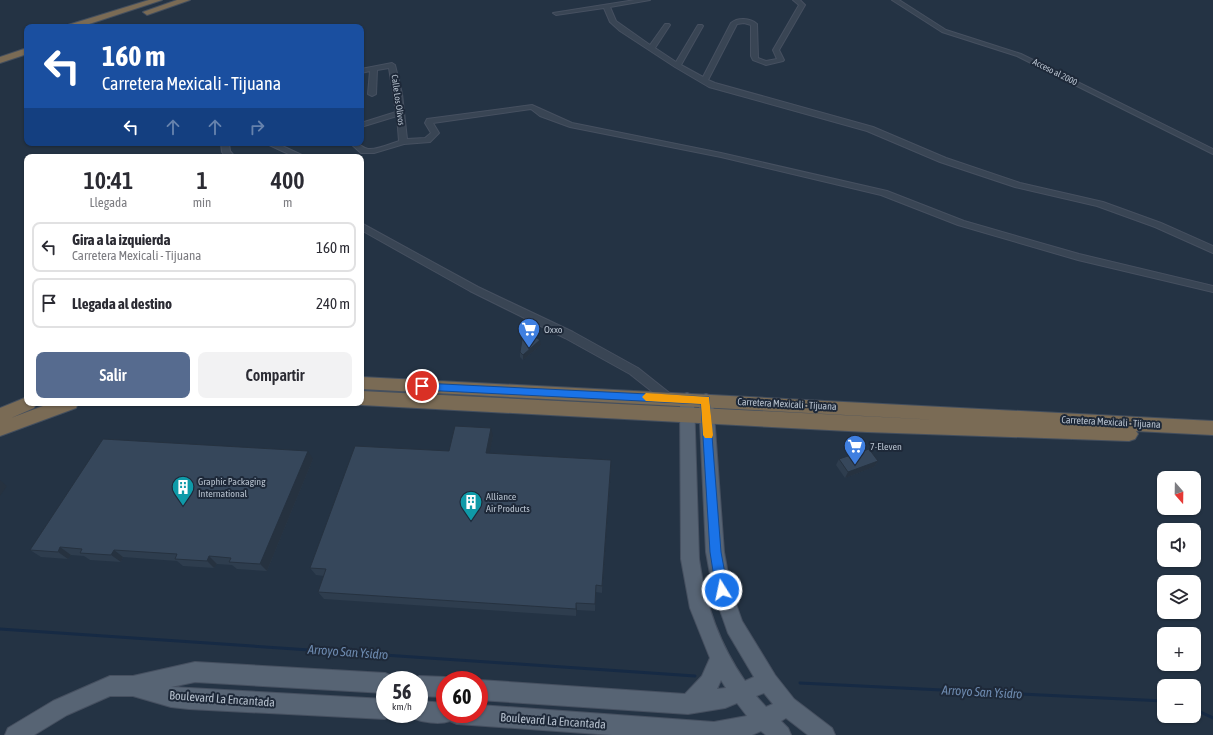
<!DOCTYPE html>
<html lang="es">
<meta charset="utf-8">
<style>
body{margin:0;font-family:"Asap Condensed",sans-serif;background:#f2f2f3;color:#2b2b33;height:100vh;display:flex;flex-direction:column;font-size:15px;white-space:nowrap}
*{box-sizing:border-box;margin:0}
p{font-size:13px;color:#7c7c81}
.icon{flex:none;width:22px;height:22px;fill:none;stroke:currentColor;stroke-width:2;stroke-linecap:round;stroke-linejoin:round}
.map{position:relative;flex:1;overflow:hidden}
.sheet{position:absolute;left:24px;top:154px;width:340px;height:252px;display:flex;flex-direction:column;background:#fff;border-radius:8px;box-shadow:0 1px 3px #0004}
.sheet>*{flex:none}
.guide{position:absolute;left:24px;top:24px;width:340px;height:122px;border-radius:8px;box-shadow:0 1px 3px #0004;background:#1a4fa0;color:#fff;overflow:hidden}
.needle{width:26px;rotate:160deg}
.controls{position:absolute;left:1157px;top:471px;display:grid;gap:8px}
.controls a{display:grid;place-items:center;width:44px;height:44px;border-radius:8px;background:#fff;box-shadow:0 1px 3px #0004;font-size:20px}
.speed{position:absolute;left:376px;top:671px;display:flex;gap:8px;font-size:20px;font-weight:700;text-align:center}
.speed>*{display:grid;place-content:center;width:52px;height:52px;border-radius:50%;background:#fff;box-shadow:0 1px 3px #0004;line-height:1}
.speed small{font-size:10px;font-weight:400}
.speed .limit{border:6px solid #d22;background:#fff;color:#111}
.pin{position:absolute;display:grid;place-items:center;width:34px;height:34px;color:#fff;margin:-17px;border:2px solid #fff;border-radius:50%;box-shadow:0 1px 4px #0007}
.me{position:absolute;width:44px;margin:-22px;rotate:350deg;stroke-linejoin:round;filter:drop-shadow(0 0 3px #0008)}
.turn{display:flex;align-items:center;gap:14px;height:84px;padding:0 12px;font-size:18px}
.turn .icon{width:52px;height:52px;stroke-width:2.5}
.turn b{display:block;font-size:28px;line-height:34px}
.lanes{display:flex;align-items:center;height:38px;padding:0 12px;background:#0003;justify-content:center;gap:20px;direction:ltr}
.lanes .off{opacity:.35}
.eta{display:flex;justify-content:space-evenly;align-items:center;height:68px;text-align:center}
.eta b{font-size:24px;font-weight:600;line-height:28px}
.primary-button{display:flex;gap:8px;margin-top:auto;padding:8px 12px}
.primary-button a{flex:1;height:46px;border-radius:8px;background:#566b8f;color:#fff;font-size:16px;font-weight:600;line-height:46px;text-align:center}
.primary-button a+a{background:#f2f2f3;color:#2b2b33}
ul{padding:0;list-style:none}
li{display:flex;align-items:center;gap:12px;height:50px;margin:0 8px 6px;padding:0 4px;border:2px solid #e1e1e2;border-radius:8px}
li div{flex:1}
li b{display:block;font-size:15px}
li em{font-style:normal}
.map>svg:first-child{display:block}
</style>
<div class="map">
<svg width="1213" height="735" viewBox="0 0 1213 735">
<rect width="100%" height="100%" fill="#243344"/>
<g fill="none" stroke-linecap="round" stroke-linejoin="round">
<g stroke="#162a44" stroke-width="3">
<path d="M0,629L695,676"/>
<path d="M800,683L1164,701"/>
<path d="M1194,709L1213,718"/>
</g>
<g stroke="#465060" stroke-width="2">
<g id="minor">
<path d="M635,0H650L610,7L616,21L650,45L665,24H669L670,25L655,48L676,62L698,25H702L703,26L681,65L703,77L731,23C738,17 750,18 757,24L758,58L766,61L777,59L773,50L799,5L793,0H800L805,5L779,50L784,60L783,61L766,65L753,60L751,56V25L744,23L737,24L708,80L715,83L873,127L946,158L1020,183L1103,202L1161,223L1213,246V253L1155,227L1097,206L1015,187L940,162L867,131L709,87L675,67L620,31L610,22L604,8L556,15L553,13Z"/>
<path d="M892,0H899L946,30L1021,54L1213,149V154L1017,56L942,32Z"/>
<path d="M392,63L395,65L402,94L407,139L425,138L431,133L425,123L427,119L532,105L572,123L721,153L887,191L964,221L1079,254L1213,286V292L1078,260L958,225L881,195L721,157L570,127L540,116L531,109L433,123L439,133L430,142L404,144L374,153H361L350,143C362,143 360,147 368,149C377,150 390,144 399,141L397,116L361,127V123L396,112L389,68L377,70L376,94L372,96L368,94L370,71L361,73V69Z"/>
<path d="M221,143H229L230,151L235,157H226L222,152Z"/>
<path d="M265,143H276L306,157H295Z"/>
<path d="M361,223L478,287L573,332L638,368L672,395L674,398L672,401H664L630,374L565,338L470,291L361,230Z"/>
</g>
</g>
<g stroke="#465060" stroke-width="2">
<g id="major">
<path d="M687,393L692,395L694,399L699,559C705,603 719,644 745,681L754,677L728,633L713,590L706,552L699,400L701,396L706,394L711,396L713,400L724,552L731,590L742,621L775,675L794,699L832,728L835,735H808L786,718L781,721L788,728L791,735H766L761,731L752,735H612L457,724L450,721C439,725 422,722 412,718L410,714H419V701L445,703V714H479V705L714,722L747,716L737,703L725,708L688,714L479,700V680L685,694L702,676L710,658L690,608L681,559L680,399L682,395ZM721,680L726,688L717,689ZM764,693L773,704L766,707L756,696Z"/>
<path d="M195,662L385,673L392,676L394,680H385V693L195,682L171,687L385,699V714H393L385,719L189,709L171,707L133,696H110L67,715L34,735H5L8,728L53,701L110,676H133Z"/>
<path d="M419,676L445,677L452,680H445V697L419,696V680H412Z"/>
</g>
</g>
<g stroke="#444f5e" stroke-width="2">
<g id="highway">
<path d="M149,0H162L80,27H66L68,25Z"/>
<path d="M177,0H190L150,14L147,15L143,12Z"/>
<path d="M27,48V54L0,63V57Z"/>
<path d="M361,377L1213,421V435L1136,431L1138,434L1135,439L1129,441L867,432L361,405L356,403H361V391L939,420L361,389Z"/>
<path d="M27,397V403H36L34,408L11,418L51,403H78L76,408L0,436V408Z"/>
</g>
</g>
<use href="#minor" fill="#394554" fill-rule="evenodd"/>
<use href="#major" fill="#576474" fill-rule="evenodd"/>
<use href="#highway" fill="#7a6b55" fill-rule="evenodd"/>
</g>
<g fill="#2e3d4e">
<path d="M541,345L523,360L520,357V352Z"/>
<path d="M493,436L489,454L611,469L602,593L596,592L595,611L577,610L576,616L324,599L318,592L324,576L316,575L310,568L449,451Z"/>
<path d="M313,459L267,571L237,569L232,565L217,564L214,568L183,566L177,561L123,557L121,562L90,560L84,556L71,555L68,559L41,557L30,550Z"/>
<path d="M839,459L878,461L874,467L845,478L836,465Z"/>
</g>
<g fill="#263240">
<path d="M540,340L541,345L523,360V355Z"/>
<path d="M491,428L493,436L488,462L486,453Z"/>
<path d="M308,451L313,459L267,571L260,564Z"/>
<path d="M611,460V469L602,593V586Z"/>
<path d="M878,461L874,467L845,478L848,472Z"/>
<path d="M0,480L7,486L0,496Z"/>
<path d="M60,547L71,555L68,559L58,552Z"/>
<path d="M114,550L123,557L121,562L111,555Z"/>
<path d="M209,556L217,564L214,568L207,561Z"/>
<path d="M596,585V592L595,611V604Z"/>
<path d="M576,603L577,610L576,616Z"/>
</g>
<g fill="#36475b" stroke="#263240">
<path d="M523,334H531L540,340L523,355L520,352Z"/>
<path d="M455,426L491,428L486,453L611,460L602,586L596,585L595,604L576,603V609L318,592L326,569L310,568L355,446L449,451Z"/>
<path d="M103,439L308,451L260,564L229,562L231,558L209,556L207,561L175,559L177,554L114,550L111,555L80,553L82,549L60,547L58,552L30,550Z"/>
<path d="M869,449L878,461L848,472L839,459Z"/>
</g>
<path fill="#1a73e8" stroke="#114b97" d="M422,383L709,397L721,552L728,590L726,594L722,596L718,594L716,590L710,552L701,404L422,390L418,386Z"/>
<path fill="#f59e0b" d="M646,393L709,397L713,435L712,438H705L703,435L701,404L646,401L642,397Z"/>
<defs>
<g id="supermarket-pin" transform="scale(1.15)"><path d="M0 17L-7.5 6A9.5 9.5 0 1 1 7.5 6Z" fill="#3f7fe0" stroke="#1e2939"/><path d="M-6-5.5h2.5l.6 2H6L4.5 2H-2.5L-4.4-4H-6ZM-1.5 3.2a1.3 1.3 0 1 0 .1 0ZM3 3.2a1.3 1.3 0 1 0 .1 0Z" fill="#fff"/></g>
<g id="building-pin" transform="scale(1.15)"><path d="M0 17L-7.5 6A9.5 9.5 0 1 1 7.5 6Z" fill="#0f9aa8" stroke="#1e2939"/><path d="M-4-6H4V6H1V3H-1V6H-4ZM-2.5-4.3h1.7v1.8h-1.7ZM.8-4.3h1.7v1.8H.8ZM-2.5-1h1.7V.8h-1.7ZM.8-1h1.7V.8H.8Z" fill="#fff"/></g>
</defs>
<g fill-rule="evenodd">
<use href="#supermarket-pin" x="529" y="329"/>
<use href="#supermarket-pin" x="855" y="446"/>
<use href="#building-pin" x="183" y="487"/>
<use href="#building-pin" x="471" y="502"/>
</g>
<g text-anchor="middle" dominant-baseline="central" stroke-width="4" stroke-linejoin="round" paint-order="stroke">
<g font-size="9" fill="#b6c0cd" stroke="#1e2939">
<text transform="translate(1055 72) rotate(27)">Acceso al 2000</text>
<text transform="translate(398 100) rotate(82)">Calle Los Olivos</text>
</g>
<g font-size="10" fill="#b6c0cd" stroke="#1e2939" text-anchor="start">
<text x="544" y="329">Oxxo</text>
<text x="870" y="446">7-Eleven</text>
<text x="198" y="481">Graphic Packaging<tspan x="198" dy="12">International</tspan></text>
<text x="486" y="496">Alliance<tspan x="486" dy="12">Air Products</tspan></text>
</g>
<g font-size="10" fill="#b6c0cd" stroke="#1e2939">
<text transform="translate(787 404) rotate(3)">Carretera Mexicali - Tijuana</text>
<text transform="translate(1111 422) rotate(3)">Carretera Mexicali - Tijuana</text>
</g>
<g font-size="12" fill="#b6c0cd" stroke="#1e2939">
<text transform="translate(222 699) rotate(4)">Boulevard La Encantada</text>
<text transform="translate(553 721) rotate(4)">Boulevard La Encantada</text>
</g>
<g font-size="13" font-style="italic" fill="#6d8aaf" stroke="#1e2939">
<text transform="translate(348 652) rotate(4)">Arroyo San Ysidro</text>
<text transform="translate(982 692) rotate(3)">Arroyo San Ysidro</text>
</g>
</g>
</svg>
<div class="controls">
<a><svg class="needle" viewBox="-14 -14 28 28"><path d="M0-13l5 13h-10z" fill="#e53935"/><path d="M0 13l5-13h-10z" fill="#7c7c81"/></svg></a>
<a><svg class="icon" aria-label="sound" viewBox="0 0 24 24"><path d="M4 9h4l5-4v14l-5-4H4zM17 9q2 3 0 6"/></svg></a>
<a><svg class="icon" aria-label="layers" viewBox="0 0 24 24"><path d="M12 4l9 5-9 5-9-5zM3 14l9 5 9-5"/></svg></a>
<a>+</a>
<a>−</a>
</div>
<div class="speed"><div>56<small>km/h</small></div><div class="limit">60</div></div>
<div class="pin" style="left:422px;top:386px;background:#d93025"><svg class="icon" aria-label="arrive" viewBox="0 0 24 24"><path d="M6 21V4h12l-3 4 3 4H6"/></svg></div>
<svg class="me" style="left:722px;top:590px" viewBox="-20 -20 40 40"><circle r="17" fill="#1a73e8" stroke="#fff" stroke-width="3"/><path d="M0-11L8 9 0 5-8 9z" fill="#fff"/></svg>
<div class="guide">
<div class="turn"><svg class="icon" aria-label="left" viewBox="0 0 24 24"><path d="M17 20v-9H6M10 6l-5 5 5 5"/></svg><div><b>160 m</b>Carretera Mexicali - Tijuana</div></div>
<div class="lanes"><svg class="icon" aria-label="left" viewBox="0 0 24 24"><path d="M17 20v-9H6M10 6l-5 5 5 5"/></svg><svg class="icon off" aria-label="ahead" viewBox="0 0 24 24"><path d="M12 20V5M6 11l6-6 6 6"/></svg><svg class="icon off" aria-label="ahead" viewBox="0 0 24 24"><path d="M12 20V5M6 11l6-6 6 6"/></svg><svg class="icon off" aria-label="right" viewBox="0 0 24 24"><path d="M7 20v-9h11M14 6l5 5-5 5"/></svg></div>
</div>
<section class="sheet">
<div class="eta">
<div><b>10:41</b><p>Llegada</p></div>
<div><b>1</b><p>min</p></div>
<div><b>400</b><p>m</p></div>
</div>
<ul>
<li><svg class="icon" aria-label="left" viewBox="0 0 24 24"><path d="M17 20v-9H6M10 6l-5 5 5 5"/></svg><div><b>Gira a la izquierda</b><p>Carretera Mexicali - Tijuana</p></div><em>160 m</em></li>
<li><svg class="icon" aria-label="arrive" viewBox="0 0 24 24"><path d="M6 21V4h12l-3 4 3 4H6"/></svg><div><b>Llegada al destino</b></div><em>240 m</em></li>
</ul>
<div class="primary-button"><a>Salir</a><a>Compartir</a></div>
</section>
</div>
